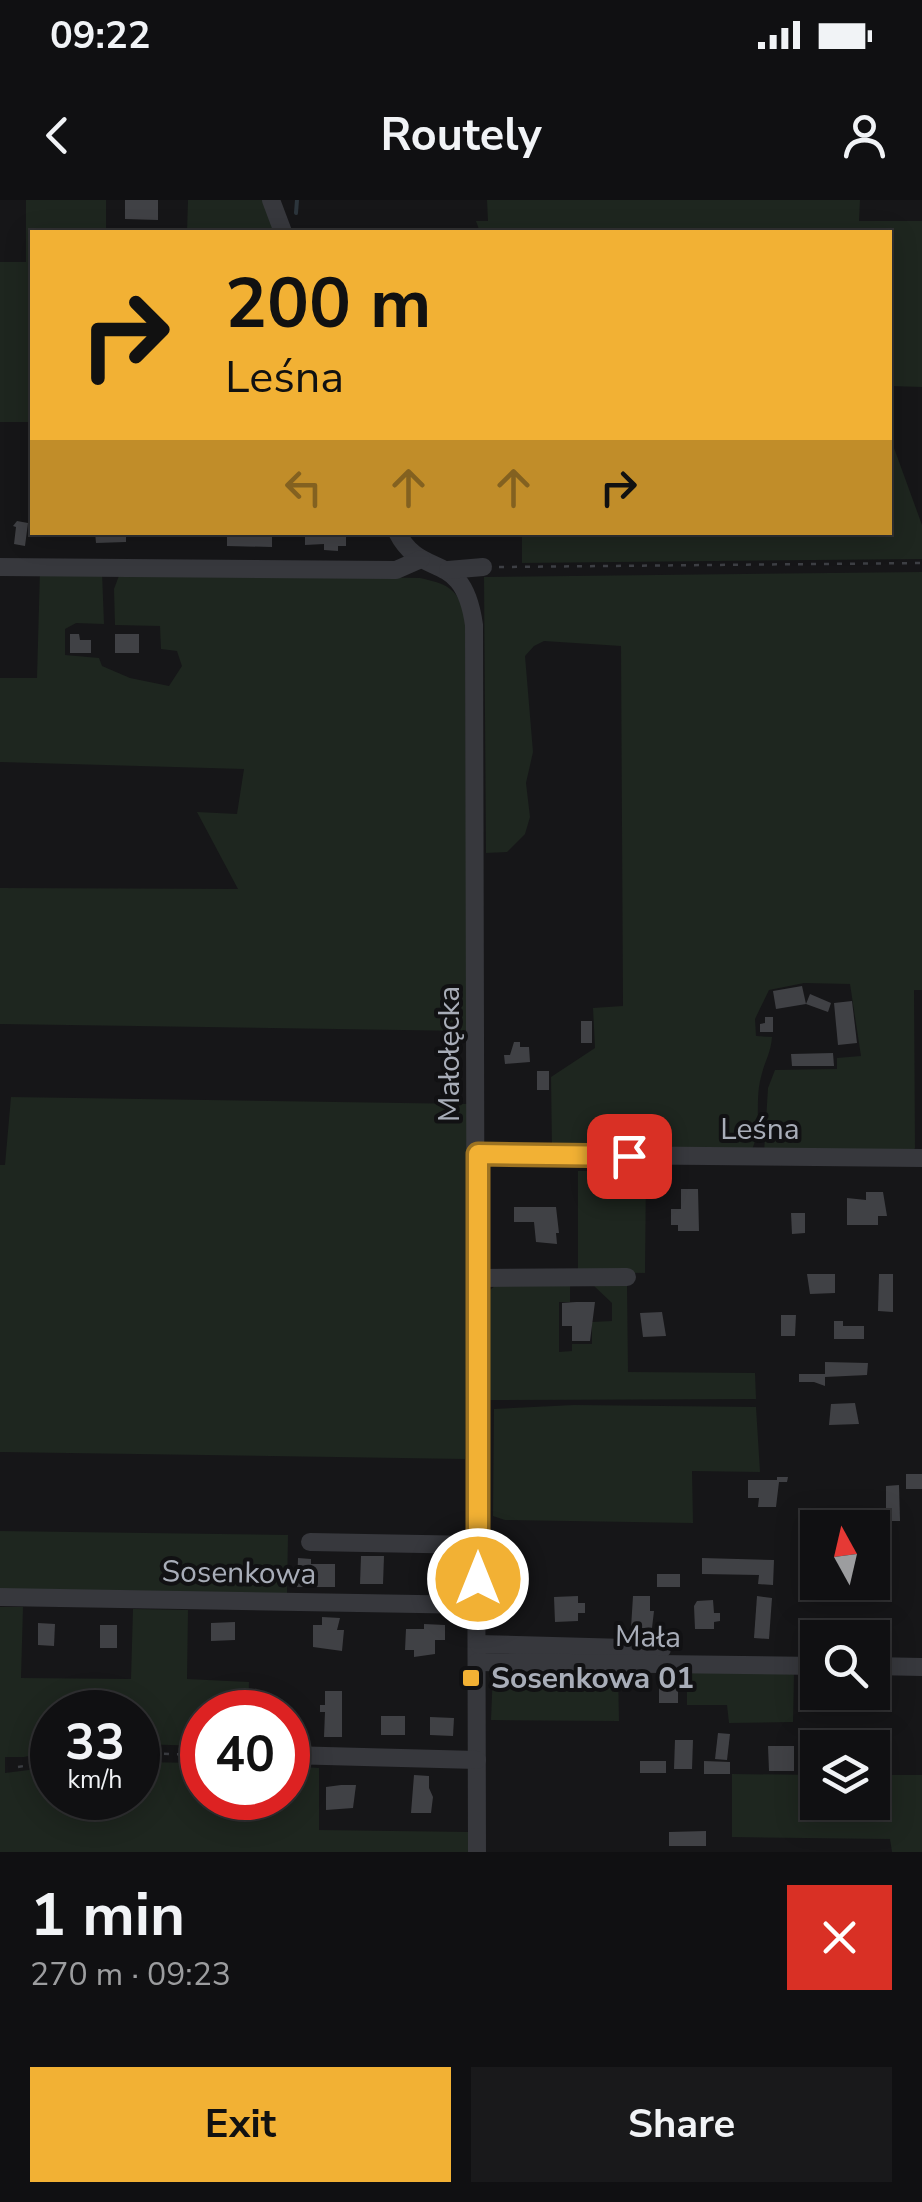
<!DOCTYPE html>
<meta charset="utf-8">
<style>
body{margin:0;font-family:"Nunito Sans",sans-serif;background:#19191b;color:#f1f3f6;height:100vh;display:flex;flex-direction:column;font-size:38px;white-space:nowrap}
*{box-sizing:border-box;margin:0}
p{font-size:32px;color:#9c9d9f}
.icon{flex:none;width:55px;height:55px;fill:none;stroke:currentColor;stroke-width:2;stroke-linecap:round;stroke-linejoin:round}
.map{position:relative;height:1652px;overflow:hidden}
.drawer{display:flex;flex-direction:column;background:#101012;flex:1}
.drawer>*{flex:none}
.guide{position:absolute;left:30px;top:30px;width:862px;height:305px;border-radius:0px;box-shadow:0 5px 25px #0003,0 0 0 2px #303032;background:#f2b134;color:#111;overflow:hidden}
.needle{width:65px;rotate:352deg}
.buttons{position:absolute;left:800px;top:1310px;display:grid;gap:20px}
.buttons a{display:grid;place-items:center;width:90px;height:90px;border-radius:0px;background:#101012;box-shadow:0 5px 25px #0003,0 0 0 2px #303032;font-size:50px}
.speed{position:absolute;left:30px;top:1490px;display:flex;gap:20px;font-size:50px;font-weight:700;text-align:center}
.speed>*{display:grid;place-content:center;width:130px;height:130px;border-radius:50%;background:#101012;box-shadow:0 5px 25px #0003,0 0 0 2px #303032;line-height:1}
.speed small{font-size:25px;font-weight:400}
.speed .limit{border:15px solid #d22;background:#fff;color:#111}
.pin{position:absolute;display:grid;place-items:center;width:85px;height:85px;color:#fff;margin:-42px;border-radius:20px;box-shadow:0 5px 15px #0006}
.me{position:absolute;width:110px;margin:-55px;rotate:0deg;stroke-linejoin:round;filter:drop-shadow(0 0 8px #0008)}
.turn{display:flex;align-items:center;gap:35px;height:210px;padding:0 30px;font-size:45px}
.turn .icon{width:130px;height:130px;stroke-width:2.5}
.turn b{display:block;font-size:70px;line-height:85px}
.lanes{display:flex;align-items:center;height:95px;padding:0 30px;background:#0003;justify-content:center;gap:50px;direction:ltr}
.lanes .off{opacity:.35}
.round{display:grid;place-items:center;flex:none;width:105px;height:105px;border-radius:0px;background:#19191b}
.headline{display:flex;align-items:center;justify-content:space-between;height:170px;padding:0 30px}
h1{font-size:60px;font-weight:700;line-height:75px}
.action{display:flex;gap:20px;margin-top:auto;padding:20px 30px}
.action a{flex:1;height:115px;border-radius:0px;background:#f2b134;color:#111;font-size:40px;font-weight:700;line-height:115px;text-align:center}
.action a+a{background:#19191b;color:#f1f3f6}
.status{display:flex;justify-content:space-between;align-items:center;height:70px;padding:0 50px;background:#101012;direction:ltr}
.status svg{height:28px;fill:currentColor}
header{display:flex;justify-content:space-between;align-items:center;height:130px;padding:0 30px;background:#101012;font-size:45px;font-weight:700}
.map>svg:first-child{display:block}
</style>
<div class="status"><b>09:22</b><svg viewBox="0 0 49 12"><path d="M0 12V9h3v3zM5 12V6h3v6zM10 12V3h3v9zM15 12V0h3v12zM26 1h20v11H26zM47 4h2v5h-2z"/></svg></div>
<header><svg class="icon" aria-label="back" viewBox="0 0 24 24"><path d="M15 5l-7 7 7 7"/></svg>Routely<svg class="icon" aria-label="person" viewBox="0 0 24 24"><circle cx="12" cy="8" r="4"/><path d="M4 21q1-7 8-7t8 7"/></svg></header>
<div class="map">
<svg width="922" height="1652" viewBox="0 0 922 1652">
<rect width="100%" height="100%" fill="#161618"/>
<g fill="#1e261f">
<path d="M26,0H106V32H32V222H0V62H26Z"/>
<path d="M188,0H264L276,32H187Z"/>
<path d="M487,0H860L859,21H922V187L890,186V32H480L476,21H488Z"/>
<path d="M890,237L922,325V359L522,363V333L890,332Z"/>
<path d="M40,370L102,372L104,424L76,423L65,429V455L99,458L102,466L130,478L169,486L182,466L177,451L161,449L160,426L115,425L114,389L120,373L420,378C446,384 456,387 465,413L467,831L0,824V688L238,689L197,612L237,614L244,569L0,562V478H37Z"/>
<path d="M922,372V790H914L915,948L912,952L764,953L768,888L775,870L837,869V858L861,856L850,784L804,783L769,790L755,819L756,836L772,837C771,853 764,863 761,877C754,903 763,927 751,952L552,950L551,877L595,848L593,808L623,806L621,446L544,441L534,446L525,456L533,552L526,583L530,617L525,634L507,652L486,653L484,377Z"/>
<path d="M11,897L468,904L465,1259L0,1252V965H5Z"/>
<path d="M578,971H646L645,1073L578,1072Z"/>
<path d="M497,1084L570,1085V1102H559V1152L572,1151V1144H592V1122L612,1121V1103L593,1085L627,1086L628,1172L755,1173L756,1199L490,1200V1090Z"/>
<path d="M574,1205L756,1207L760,1272L692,1271L693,1323L505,1320L493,1316L494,1209Z"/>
<path d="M0,1331L288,1335L287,1394L0,1390Z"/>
<path d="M0,1407H23L21,1478L131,1479L133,1409L188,1410L187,1479L249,1482L248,1512H202V1546L138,1544V1512H52V1551L24,1557H5V1573L52,1567V1598H138V1562L202,1563V1598H288V1566L319,1568V1630L469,1632V1652H0Z"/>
<path d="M493,1471L618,1472L619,1521L491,1520Z"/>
<path d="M687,1472L794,1474L793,1522L729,1523L727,1505H687Z"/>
<path d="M732,1574L817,1575L818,1602H872L873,1575H922V1652H892L890,1639L732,1637Z"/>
</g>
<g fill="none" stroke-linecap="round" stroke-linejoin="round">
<path stroke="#2c353c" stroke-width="4" d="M296,13L297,0"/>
</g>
<g fill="#404145">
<path d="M125,0H158V20L125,19Z"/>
<path d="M17,321L28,323L25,346L14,344L16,327L13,326Z"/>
<path d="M95,332H126V342L96,343Z"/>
<path d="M227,332H272V347L227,346Z"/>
<path d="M305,332H346V346H338V351L324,350V344L305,345Z"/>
<path d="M70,434H79L80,440H91V453H70Z"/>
<rect x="115" y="434" width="24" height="19"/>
<path d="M802,786L806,804L776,809L773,791Z"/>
<path d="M810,794L831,803L828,812L806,804Z"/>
<path d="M852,801L857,843L838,845L834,803Z"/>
<path d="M765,817H773V832H760V824L765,823Z"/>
<rect x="581" y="821" width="11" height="22"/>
<path d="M514,842H520V847H529L530,862L505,864L504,855H510Z"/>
<path d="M833,853L834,866H792L791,854Z"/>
<rect x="537" y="871" width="12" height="19"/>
<path d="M681,989H698L699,1031H678V1025H671V1009H681Z"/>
<path d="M866,992H883L887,1016H878V1025H847V998L866,1000Z"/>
<path d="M514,1007H556L559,1033H556L557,1044L536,1042L534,1022H514Z"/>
<path d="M791,1013H805V1033L792,1034Z"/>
<path d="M807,1074H835V1093L810,1094Z"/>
<path d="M879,1074H893V1112L878,1111Z"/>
<path d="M576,1102H595L590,1141H572V1126H562V1103Z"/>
<path d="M662,1112L666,1136L643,1137L640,1113Z"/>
<path d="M781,1115H796L795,1136H781Z"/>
<path d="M834,1121H843V1126H864V1139H834Z"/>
<path d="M825,1162L868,1163L867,1175L825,1177V1186L814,1182H799V1174H825Z"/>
<path d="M855,1203L859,1224L829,1225L831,1204Z"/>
<rect x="906" y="1274" width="16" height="15"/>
<path d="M777,1277H788L787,1282H779L776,1307H758L759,1298H748V1280H777Z"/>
<path d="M899,1285L900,1321H886V1286Z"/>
<path d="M437,1350L454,1351V1365L437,1364Z"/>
<path d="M361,1356H384L383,1384H360Z"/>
<path d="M298,1358L311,1359V1364H335V1387H297Z"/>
<path d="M702,1358L774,1360L773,1385L758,1384L759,1375L702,1374Z"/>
<rect x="657" y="1374" width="23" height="13"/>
<path d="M578,1396V1403H585V1413H578V1421L555,1422L554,1397Z"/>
<path d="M633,1396H650V1411H654L652,1428H631Z"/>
<path d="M757,1396L772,1398L769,1439L754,1438Z"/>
<path d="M713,1400L714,1413H720V1421L714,1422V1429H695L694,1406L697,1401Z"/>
<path d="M322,1417L340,1418L337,1430H344L342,1451L313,1447V1425H322Z"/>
<path d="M235,1422V1440L211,1441V1423Z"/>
<path d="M38,1423L55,1424L54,1446L38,1445Z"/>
<path d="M424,1424L445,1425V1440H435V1454L414,1457V1450H405L406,1429H424Z"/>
<rect x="100" y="1425" width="17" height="23"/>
<path d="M659,1484L678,1485V1503H659Z"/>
<path d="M325,1491H342V1537H324L325,1512H320V1505H325Z"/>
<rect x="381" y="1516" width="24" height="19"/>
<path d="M430,1517L454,1518L453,1536L430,1535Z"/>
<path d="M718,1533L730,1534L727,1560L715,1559Z"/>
<path d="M675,1540H693L692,1569H674Z"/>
<path d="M768,1546H794V1571H769Z"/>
<rect x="640" y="1561" width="26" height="12"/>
<path d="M704,1561L730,1562V1574H704Z"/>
<path d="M414,1575L429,1576V1588L433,1597L431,1613H411Z"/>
<path d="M341,1585H356L353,1608L326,1610V1587Z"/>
<path d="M706,1631V1646H669V1632Z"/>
</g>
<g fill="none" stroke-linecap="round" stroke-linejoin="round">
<g stroke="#3d3f44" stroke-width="2.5" stroke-dasharray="5 8" stroke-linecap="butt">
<path d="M499,367L922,363"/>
<path d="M138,1553L202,1555"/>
<path d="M18,1567L52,1561"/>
</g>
<g stroke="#37383d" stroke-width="18">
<path d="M271,0L283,32"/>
<path d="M397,332C422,382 463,347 474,425L477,1652"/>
<path d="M0,367L396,370L421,359"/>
<path d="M448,370L483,367"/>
<path d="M478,954L922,958"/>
<path d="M478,1078L627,1077"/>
<path d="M310,1342L478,1345"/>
<path d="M0,1397L478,1405"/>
<path d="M478,1444L662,1449"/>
<path d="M477,1462L818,1466"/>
<path d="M872,1466L922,1467"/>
<path d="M288,1555L477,1560"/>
</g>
</g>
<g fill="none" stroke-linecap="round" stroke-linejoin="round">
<g stroke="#9d7322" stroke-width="25">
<path id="route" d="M478,1379V954L629,956"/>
</g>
<use href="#route" stroke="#f2b134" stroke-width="18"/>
</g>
<rect fill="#f2b134" stroke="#111113" stroke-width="4" x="461" y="1468" width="20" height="20" rx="5"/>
<g text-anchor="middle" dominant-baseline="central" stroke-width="8" stroke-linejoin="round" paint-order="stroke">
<g font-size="30" fill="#a8adb8" stroke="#111113">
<text transform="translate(449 854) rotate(-90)">Małołęcka</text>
<text x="760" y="929">Leśna</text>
<text transform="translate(239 1373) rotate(1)">Sosenkowa</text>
<text transform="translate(648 1437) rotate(1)">Mała</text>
</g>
<g font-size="30" font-weight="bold" fill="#a8adb8" stroke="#111113" text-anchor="start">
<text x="491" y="1478">Sosenkowa 01</text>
</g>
</g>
</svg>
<div class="buttons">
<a><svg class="needle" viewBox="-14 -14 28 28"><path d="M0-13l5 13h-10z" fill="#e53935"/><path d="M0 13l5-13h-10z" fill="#9c9d9f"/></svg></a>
<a><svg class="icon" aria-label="search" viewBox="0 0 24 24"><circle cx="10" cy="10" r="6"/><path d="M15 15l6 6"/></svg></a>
<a><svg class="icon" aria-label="layers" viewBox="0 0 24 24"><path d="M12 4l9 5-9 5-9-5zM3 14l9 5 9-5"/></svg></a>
</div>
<div class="speed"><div>33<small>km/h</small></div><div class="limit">40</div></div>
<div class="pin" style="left:629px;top:956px;background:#d93025"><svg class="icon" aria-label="arrive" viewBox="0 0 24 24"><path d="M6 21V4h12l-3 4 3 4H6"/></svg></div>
<svg class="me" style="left:478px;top:1379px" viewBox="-20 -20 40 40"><circle r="17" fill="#f2b134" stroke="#fff" stroke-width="3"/><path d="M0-11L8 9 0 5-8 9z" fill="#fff"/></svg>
<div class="guide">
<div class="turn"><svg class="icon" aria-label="right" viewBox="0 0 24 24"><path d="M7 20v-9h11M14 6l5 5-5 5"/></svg><div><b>200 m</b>Leśna</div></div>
<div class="lanes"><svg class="icon off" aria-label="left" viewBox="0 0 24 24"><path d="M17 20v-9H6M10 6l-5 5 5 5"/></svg><svg class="icon off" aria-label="ahead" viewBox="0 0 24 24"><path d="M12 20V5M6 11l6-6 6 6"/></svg><svg class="icon off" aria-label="ahead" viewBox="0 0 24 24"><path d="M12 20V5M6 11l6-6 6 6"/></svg><svg class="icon" aria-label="right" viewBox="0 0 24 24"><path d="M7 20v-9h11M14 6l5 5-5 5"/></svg></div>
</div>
</div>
<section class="drawer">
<div class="headline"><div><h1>1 min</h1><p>270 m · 09:23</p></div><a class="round" style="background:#d93025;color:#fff"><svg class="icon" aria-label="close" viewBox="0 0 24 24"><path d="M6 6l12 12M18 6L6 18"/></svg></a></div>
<div class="action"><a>Exit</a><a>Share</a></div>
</section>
